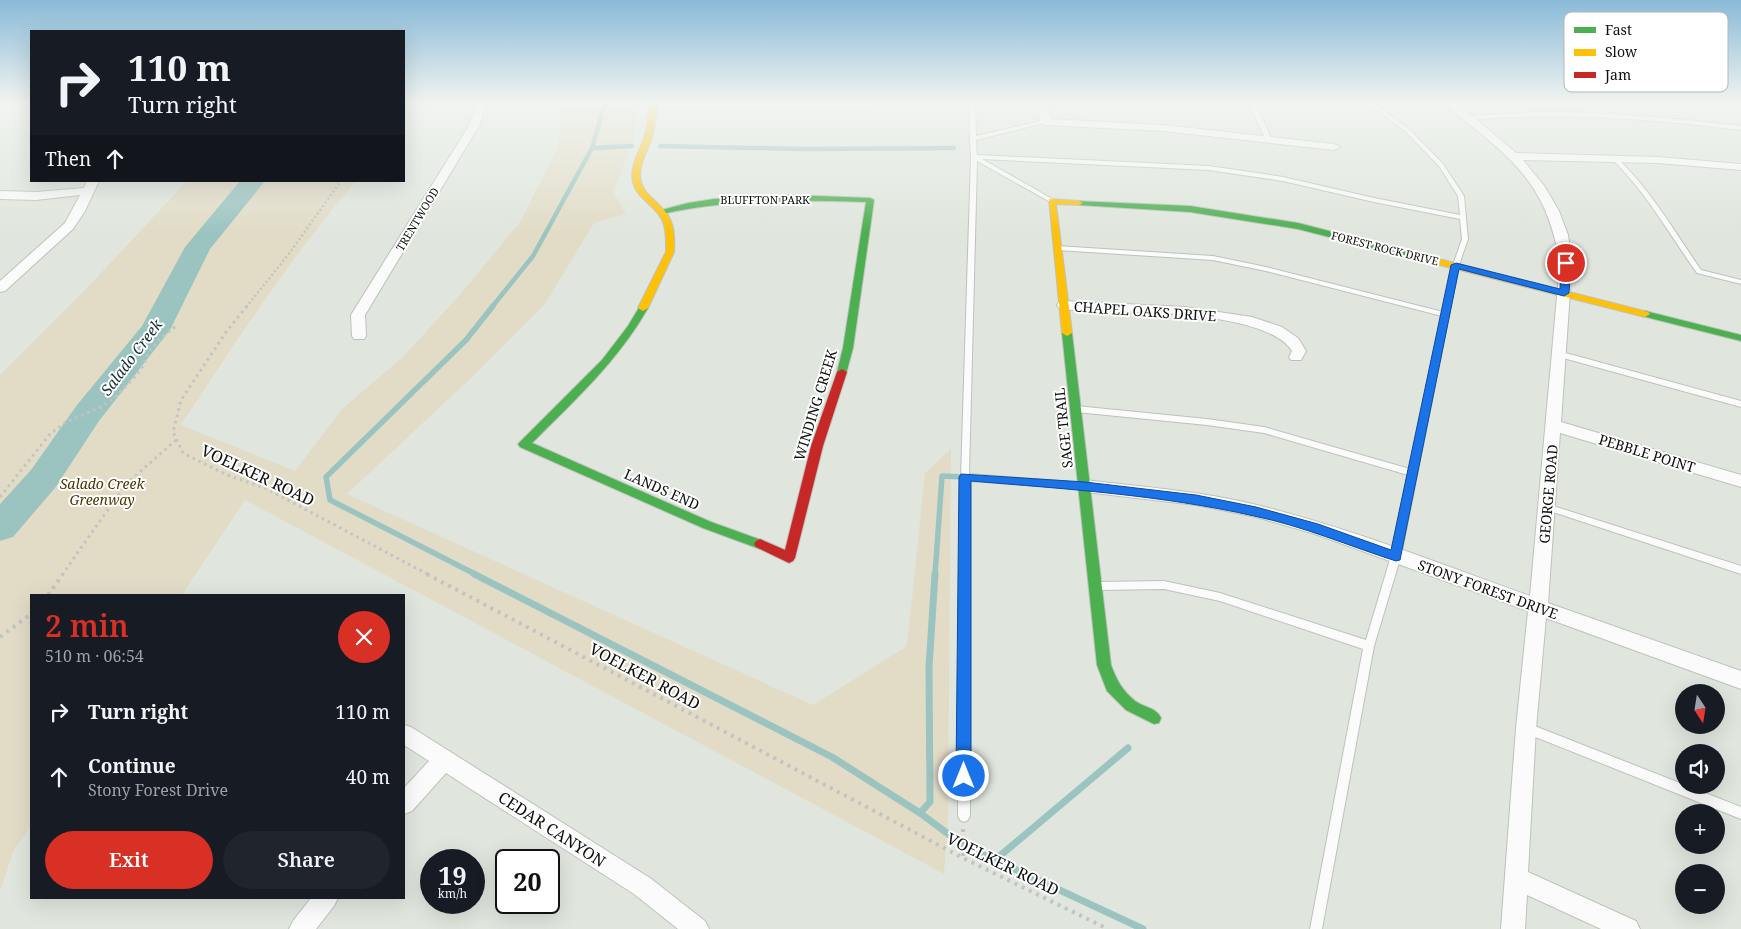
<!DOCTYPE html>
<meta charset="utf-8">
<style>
body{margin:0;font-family:"Noto Serif",serif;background:#20242c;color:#f1f3f6;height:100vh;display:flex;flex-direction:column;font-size:19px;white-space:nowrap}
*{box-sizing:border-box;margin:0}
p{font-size:16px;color:#9ea1a6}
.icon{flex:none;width:28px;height:28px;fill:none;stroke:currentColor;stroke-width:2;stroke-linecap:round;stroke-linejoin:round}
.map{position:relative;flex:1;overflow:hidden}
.details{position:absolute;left:30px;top:594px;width:375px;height:305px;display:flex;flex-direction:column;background:#171b24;border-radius:0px;box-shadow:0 5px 20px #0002}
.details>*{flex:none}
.guide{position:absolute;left:30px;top:30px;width:375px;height:152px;border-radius:0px;box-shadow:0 5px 20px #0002;background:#171b24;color:#f1f3f6;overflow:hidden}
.needle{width:32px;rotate:168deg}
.tools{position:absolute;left:1675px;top:684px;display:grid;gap:10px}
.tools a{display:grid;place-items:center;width:50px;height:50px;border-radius:50%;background:#171b24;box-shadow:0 5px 20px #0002;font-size:25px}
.speed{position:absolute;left:420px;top:849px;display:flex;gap:10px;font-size:25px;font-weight:700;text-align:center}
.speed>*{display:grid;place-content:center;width:65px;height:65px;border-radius:50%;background:#171b24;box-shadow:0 5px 20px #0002;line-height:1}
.speed small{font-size:12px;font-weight:400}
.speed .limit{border:2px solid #111;border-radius:8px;background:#fff;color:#111}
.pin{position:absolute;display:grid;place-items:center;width:42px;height:42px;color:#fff;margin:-21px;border:2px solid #fff;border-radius:50%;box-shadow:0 1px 5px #0007}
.me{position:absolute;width:55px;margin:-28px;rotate:0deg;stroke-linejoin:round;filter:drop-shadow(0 0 4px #0008)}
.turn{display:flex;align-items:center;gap:18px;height:105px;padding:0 15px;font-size:22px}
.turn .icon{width:65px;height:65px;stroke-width:2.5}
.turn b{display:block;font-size:35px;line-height:42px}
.then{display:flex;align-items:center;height:48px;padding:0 15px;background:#0003;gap:10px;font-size:19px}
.round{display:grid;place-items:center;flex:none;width:52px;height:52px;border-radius:26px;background:#20242c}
.summary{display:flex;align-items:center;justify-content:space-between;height:85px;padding:0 15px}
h1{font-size:30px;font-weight:600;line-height:38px;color:#d93025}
.button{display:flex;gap:10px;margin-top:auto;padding:10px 15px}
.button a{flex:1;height:58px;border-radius:30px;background:#d93025;color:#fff;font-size:20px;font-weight:600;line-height:58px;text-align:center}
.button a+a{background:#20242c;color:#f1f3f6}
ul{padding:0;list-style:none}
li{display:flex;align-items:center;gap:15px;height:65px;padding:0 15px}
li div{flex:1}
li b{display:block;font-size:19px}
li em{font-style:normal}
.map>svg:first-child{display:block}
</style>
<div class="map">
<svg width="1741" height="929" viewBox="0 0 1741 929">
<rect width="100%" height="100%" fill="#e0e6de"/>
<path fill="#e2dcc7" d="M561,103H637L633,142L613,192L626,214L594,223L545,304L471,378L347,494L813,705L907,646L925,473L951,449L948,818L944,874L245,500L182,595H31V825L13,852L0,891V375L86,289L187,181H356C291,257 236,341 181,425L295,471L342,409L404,356L463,291L520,222L558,147Z"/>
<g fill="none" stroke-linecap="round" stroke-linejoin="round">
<g stroke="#9bc4c1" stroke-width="4.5">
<path d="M660,146L806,149L954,148"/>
<path d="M592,148L632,146"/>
<path d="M492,307L533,256L592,148L605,103"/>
</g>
<g stroke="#9bc4c1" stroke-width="5.5">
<path d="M477,575L330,500L326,477L466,340L493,306"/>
<path d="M935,575L942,476L965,477"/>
</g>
<g stroke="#9bc4c1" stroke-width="7">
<path d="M474,574L832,757L920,813L963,845L1143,929"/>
<path d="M920,813L930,802L929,667L935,574"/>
<path d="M995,860L1128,748"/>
</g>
<path fill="#9bc4c1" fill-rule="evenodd" d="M240,181H265L210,249L170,330L99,421L55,488L13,537L0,541V504L31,470L77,405L142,326L185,247Z"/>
<g stroke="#bdc2bc" stroke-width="2">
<g id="lane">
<path d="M969,103H975L976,136L1045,120L1048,122L976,140L977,155L1209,166L1283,177L1374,198L1460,215L1458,196L1439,166L1405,131L1366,103H1373L1409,129L1443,164L1464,196L1468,239L1459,265L1401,556L1374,646L1322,929H1310L1363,649L1220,601L1164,589L1098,590L1095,589L1093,586L1095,583L1098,582L1164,581L1220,593L1366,640L1391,556L1408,475L1264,433L1207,425L1076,412L1072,409L1076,406L1207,419L1264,427L1410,469L1442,316L1266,271L1213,260L1057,250L1054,248L1057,246L1213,256L1266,267L1443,312L1453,265L1462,239L1460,219L1374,202L1283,181L1209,170L982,159L1054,200L1055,201L1052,203L977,161L969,474L1084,483L1087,484L1088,486L1087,488L1084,489L969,481L970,816L968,820L964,822L960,820L958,816L961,477L971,157L970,140L969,139L970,138Z"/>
<path d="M1249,103H1255L1271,138L1270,139L1265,138Z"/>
<path d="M1537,112C1605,112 1673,118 1741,126V130C1650,119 1560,112 1469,120L1466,118L1469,116Z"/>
<path d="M1612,157H1616C1651,190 1674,231 1701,270L1741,280V284L1697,273C1669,234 1647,193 1612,159Z"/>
<path d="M1556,352H1562L1741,401V407L1556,356L1555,354Z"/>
<path d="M1547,504L1741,566V574L1544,509L1542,507L1544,505Z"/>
<path d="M1527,723L1741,807V819L1523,732L1521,728L1523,724Z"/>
</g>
</g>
<g stroke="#bdc2bc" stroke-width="2">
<g id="street">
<path d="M476,103H486L480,124L365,315L366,336L364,339H354L352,336L351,315L470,124Z"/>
<path d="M648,103H871L875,106L870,109L653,107L649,106Z"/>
<path d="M1038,103H1048L1050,119L1163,125L1334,144L1340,147L1334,150L1163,131L1045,125L1040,122Z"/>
<path d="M1445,103H1457L1516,153L1658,157L1741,164V170L1658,163L1523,160L1545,187L1559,211L1568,235L1572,263L1561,422L1741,475V487L1560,433L1548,603L1741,671V689L1546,618L1536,728L1528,872L1636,921L1640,929H1601L1527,895L1525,929H1501L1516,728L1528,611L1315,534L1256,517L1196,505L1085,492L1079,490L1077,486L1079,482L1085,480C1143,487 1201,491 1257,505C1350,528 1440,564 1530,596L1560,263C1550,205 1531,175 1486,138C1473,126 1456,116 1445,103Z"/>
<path d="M87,181H99L85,211L73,229L5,291L0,292V281L65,223L80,195L36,200L0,199V191L36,192L84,188Z"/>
<path d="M1064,301L1185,307L1252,317L1282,327L1298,338L1306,351L1301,360H1291L1289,357L1292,351C1269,314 1150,312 1109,311C1093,310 1075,312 1059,308L1057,305L1059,302Z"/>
<path d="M404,725L411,727L650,878L705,921L709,929H678L634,894L446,773L412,811L404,814V788L429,761L404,745Z"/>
<path d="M311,898H338L334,906L316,929H289L293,921Z"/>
</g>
</g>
<g stroke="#bdc2bc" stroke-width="2">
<g id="fast">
<path d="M792,195L870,198L874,200L853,348L846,374H838L837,372L843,348L866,202C797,200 730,199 662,214L658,211L688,203L714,199Z"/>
<path d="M1076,201L1190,206L1298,223L1426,256L1427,258L1423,261L1298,229L1190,212L1079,205L1075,203Z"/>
<path d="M643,305L648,308C618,361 574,401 532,443L711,522L764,541L766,544L764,547L760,549L703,528L520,447L518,444L602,360L628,326L640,306Z"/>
<path d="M1645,311L1741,335V341L1642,316V312Z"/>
<path d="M1067,330L1072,333L1111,665C1117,681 1122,690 1135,701C1143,707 1157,708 1161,718L1159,723L1154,724L1126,710L1107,691L1097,665L1062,333Z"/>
</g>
</g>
<g stroke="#bdc2bc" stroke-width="2">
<g id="slow">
<path d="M650,103H658C656,113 655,124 653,134C649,150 637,165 641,182C644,193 653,198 660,206C674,218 675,234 674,252L648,308L643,311L638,308L666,252C666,240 667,225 659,215C651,203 636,197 633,182C629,165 641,150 645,134C648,124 648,113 650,103Z"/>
<path d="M1049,199L1079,201L1083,203L1079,205L1056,204L1072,333L1067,336L1062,333Z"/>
<path d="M1423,255L1648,312L1650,314L1645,317L1420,260L1419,258Z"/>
</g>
</g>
<g stroke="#bdc2bc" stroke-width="2">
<path id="jam" d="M842,369L847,372L823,446L795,558L793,561L789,563L756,547L754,544L756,541L760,539L785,550L811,446L837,372Z"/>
</g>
<path stroke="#c2c4c2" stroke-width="2.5" stroke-dasharray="2 2.5" stroke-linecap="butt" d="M246,307L288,255L341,181"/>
<g stroke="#c2c4c2" stroke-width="3" stroke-dasharray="2.5 4" stroke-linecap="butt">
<path d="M247,306L226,332L181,400L173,432L183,453L227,475L265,488L429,575"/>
<path d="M0,497L50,434L66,422L99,408L115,398L141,370L149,352L160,339L176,326"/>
<path d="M62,575L126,484L176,440"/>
</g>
<g stroke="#c2c4c2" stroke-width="4" stroke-dasharray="3 5" stroke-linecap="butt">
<path d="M427,574L963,858L1108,929"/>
<path d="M48,595L63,574"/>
<path d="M0,637L31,614"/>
<path d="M963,829V858"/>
</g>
<use href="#lane" fill="#fafbfa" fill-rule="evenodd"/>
<use href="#street" fill="#fafbfa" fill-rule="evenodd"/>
<use href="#fast" fill="#4caf50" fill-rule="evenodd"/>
<use href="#slow" fill="#ffc107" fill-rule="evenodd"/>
<use href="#jam" fill="#c62828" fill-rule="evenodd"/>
</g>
<linearGradient id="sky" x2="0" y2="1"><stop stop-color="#89bad8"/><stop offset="0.44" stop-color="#f1f4f0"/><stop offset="1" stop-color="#f1f4f0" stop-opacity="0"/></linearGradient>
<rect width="1741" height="233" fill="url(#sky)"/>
<path fill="#1a73e8" stroke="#114b97" d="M1566,260L1571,263L1569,293L1564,296L1459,269L1400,560L1396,561C1349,546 1303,526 1254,516C1161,495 1066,489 971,481V776L969,781L964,783L959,781L956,776L959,477L961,474L1085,482L1196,495L1256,507L1318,524L1391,550L1451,265L1456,263L1560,289L1561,263Z"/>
<g text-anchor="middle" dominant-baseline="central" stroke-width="4" stroke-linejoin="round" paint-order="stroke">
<g font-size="11" fill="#0c0f0b" stroke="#fff">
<text x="765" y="199">BLUFFTON PARK</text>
<text transform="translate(417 219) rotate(-59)">TRENTWOOD</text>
<text transform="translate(1385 248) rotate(14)">FOREST ROCK DRIVE</text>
</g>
<g font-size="14" fill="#0c0f0b" stroke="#fff">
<text transform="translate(1145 311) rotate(4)">CHAPEL OAKS DRIVE</text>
<text transform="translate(815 405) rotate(-73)">WINDING CREEK</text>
<text transform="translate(1063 428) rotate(-96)">SAGE TRAIL</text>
<text transform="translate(1647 453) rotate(17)">PEBBLE POINT</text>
<text transform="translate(662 489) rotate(24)">LANDS END</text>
<text transform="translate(1548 494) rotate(-85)">GEORGE ROAD</text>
<text transform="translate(1488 589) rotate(20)">STONY FOREST DRIVE</text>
</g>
<g font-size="14" font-style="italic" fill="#4e3703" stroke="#fff">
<text x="102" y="483">Salado Creek<tspan x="102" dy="16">Greenway</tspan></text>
</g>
<g font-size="15" font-style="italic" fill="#143232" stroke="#fff">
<text transform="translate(131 357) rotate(-53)">Salado Creek</text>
</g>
<g font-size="16" fill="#0c0f0b" stroke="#fff">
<text transform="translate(258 475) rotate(25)">VOELKER ROAD</text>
<text transform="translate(645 676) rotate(28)">VOELKER ROAD</text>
<text transform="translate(552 829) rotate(33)">CEDAR CANYON</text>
<text transform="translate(1003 864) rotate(26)">VOELKER ROAD</text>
</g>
</g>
<rect x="1564" y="12" width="164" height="80" rx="8" fill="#fff" stroke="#b6b7b6" stroke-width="1"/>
<rect x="1574" y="27" width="22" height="6" fill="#4caf50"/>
<rect x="1574" y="49" width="22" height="7" fill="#ffc107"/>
<rect x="1574" y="72" width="22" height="6" fill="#c62828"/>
<g font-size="14" fill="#0c0f0b">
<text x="1605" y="35">Fast</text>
<text x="1605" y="57">Slow</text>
<text x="1605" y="80">Jam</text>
</g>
</svg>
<div class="tools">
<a><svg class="needle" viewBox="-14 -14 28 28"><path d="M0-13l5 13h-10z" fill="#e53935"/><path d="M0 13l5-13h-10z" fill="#9ea1a6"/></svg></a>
<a><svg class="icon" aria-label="sound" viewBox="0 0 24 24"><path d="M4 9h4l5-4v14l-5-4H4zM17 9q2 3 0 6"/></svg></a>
<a>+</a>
<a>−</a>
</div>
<div class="speed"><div>19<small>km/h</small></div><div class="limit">20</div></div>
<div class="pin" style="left:1566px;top:263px;background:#d93025"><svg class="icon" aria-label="arrive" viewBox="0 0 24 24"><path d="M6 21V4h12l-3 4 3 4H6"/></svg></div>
<svg class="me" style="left:964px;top:776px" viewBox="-20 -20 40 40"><circle r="17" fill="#1a73e8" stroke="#fff" stroke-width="3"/><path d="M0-11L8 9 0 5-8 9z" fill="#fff"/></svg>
<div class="guide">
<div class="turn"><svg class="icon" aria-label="right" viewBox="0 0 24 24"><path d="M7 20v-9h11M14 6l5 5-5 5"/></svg><div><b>110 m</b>Turn right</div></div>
<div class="then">Then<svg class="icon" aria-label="ahead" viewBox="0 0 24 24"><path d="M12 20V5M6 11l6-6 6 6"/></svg></div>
</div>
<section class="details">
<div class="summary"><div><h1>2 min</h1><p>510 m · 06:54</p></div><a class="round" style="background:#d93025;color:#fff"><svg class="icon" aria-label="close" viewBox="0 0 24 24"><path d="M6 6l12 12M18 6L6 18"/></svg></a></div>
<ul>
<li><svg class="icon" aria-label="right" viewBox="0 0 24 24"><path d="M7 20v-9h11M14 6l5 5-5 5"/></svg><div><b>Turn right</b></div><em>110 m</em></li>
<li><svg class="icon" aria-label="ahead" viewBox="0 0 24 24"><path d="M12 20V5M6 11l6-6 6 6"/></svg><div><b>Continue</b><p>Stony Forest Drive</p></div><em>40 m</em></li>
</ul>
<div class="button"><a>Exit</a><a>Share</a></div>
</section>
</div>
